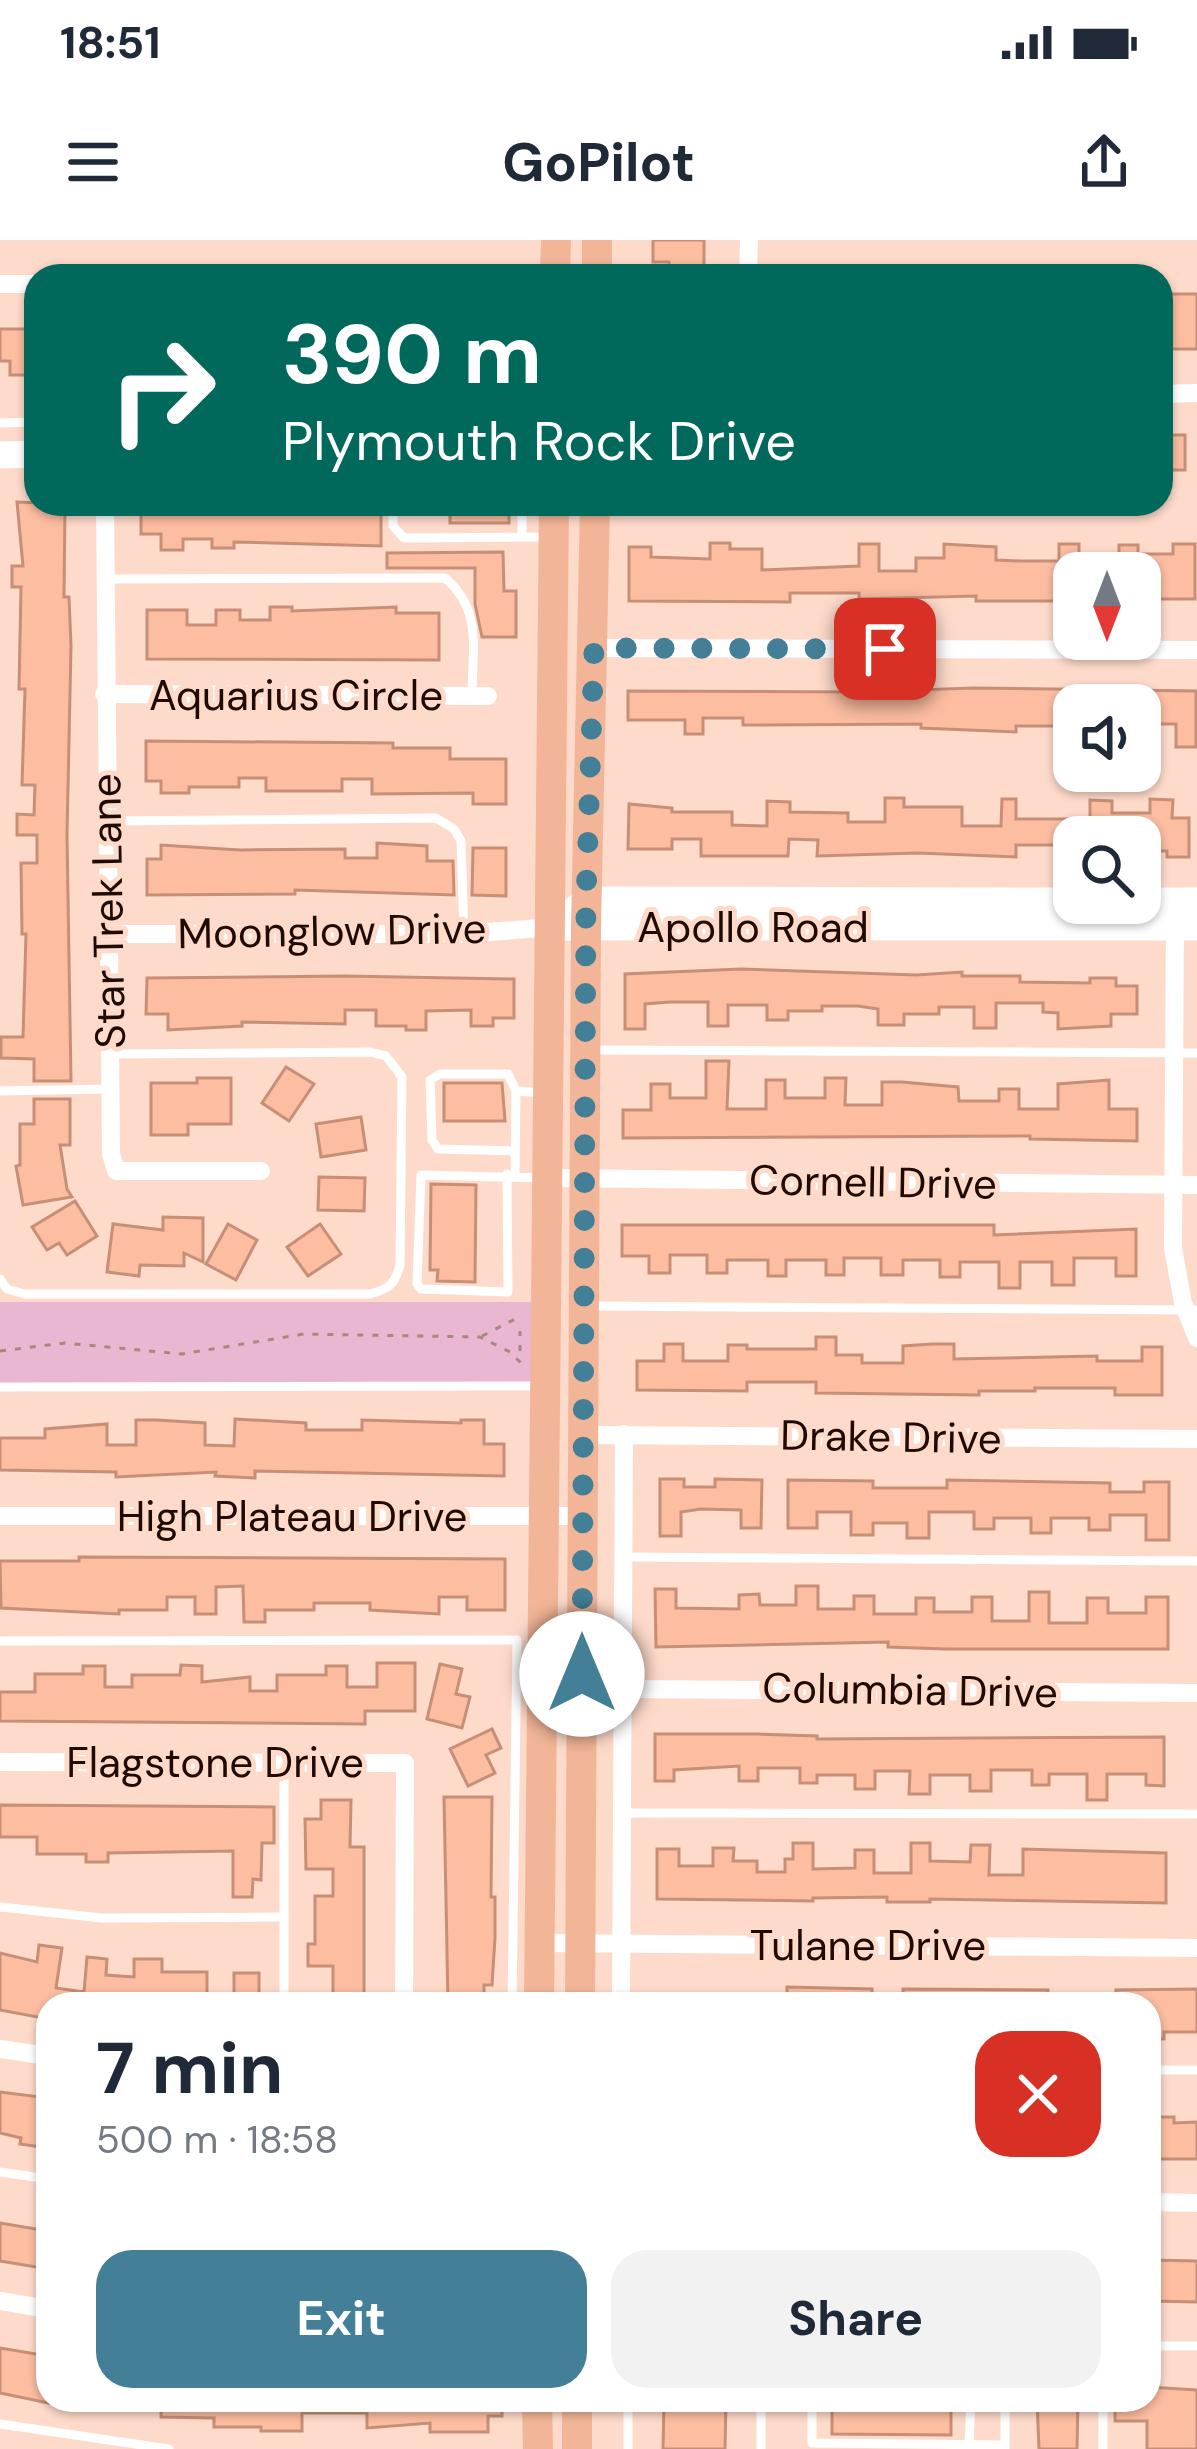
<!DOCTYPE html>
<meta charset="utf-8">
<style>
body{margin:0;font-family:"DM Sans",sans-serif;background:#f2f2f3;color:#1f2937;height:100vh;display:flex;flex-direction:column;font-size:45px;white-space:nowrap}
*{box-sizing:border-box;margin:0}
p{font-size:39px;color:#747a83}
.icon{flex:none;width:66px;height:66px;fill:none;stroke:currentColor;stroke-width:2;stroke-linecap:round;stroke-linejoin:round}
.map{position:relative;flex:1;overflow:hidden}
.panel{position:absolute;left:36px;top:1752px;width:1125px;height:420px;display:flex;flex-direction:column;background:#fff;border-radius:36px;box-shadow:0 3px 9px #0004}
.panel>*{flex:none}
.top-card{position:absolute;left:24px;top:24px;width:1149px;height:252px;border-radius:36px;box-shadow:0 3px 9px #0004;background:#00695c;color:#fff;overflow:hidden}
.needle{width:78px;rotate:180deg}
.buttons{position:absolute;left:1053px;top:312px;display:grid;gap:24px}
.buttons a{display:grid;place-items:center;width:108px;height:108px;border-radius:24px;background:#fff;box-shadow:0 3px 9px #0004;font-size:60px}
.pin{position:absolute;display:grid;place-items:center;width:102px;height:102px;color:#fff;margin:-51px;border-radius:24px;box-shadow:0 6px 18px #0006}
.me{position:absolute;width:132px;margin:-66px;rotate:0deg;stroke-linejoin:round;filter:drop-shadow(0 0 9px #0008)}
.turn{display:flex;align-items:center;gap:42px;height:252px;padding:0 60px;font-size:54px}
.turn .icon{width:156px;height:156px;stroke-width:2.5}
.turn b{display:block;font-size:84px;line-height:102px}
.round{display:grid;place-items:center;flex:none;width:126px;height:126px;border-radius:36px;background:#f2f2f3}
.head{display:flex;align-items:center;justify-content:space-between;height:204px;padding:0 60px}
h1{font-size:72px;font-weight:700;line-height:90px}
.primary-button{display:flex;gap:24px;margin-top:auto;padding:24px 60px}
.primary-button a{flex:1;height:138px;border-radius:36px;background:#437f96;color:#fff;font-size:48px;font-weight:700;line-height:138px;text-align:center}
.primary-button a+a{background:#f2f2f3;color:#1f2937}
.status{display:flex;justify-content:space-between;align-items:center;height:84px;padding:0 60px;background:#fff;direction:ltr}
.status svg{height:33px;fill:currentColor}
header{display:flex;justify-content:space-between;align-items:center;height:156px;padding:0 60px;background:#fff;font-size:54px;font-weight:700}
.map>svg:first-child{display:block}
</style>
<div class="status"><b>18:51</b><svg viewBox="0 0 49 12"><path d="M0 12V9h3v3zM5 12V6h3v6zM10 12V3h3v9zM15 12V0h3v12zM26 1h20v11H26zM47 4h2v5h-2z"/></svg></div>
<header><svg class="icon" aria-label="menu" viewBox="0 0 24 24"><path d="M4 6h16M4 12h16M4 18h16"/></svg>GoPilot<svg class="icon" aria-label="share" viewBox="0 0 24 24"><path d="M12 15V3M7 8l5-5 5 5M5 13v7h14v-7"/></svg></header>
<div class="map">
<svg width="1197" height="2209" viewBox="0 0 1197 2209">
<rect width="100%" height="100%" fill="#fedaca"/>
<path fill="#e9b7d2" d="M0,1062H532V1146L0,1145Z"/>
<g fill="#fcbda1" stroke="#c68f76" stroke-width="3">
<path d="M653,0H704V36H669V22H653Z"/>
<rect x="1161" y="54" width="36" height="55"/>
<path d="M0,89H29V135H10V121H0Z"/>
<rect x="1161" y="195" width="24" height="35"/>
<path d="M17,262L65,264L64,357H69L71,406L67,595L71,841H34V819L1,818V797H23L26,694H22L21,623H37V595H17V574L34,575L35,545H22L25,449H19L21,347H12V326H23Z"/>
<path d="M141,264H381V306L234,302V308H212V299H183V310H161V294H141Z"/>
<rect x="450" y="265" width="59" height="18"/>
<path d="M710,303H730V309H762V330L859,326V304H879V331H916V318H944V304L996,307V320L1021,321H1059V304H1079V333H1074V361H976V356L859,359V353H790V362L629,361V307H651V317L710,319Z"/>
<path d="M1173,304H1195V359H1150V333H1119V305H1138V314H1173Z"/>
<path d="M503,312L504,351H516V397H482L475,364V328H387V313Z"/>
<path d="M270,367H292V371L396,367V373H439V420L147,419V370H187V385H216V370H240V380H270Z"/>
<path d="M973,448L1196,451V507H1176V484H1149V465H1074V486H1016V492L921,488V484L743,485V478H703V494H685V480H628V451L859,452Z"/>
<path d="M146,501L393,503V508H450V519H506V564H473V553L372,554V539H342V551H266V538H239V547H189V553H161V541H146Z"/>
<path d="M885,558H904V567H962V586H1001L1002,559H1016V579H1090V560L1112,561V573H1150V559L1173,560L1172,578H1189V617H1167V611H1150V597H1074V605H1016V617L918,613L817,616L818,600L789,599L788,616H701V599H672V609H628L629,564L672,568V572H732V585L767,586V561L790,562V572L848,573V582H885Z"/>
<path d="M377,603L427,606V621H453L454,655L295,650V654L147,655V619H161V605L240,610L345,609V618H377Z"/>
<path d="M473,608H506V656L472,655Z"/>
<path d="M741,729L916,735L962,732V736H1020V742L1090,743V738H1116V746H1137V774H1111V786L1058,789V773L1043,772V763H996V788H974V767H939V774H904V785H878V769L858,766H822V771H788V780H767V765H728V786H708V762H670L645,764V789H625V734Z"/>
<path d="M345,736L514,739V778H493V786H471V770L426,771V790H406V786H376V770H345V784L242,782V786L168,790V774H146L147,738Z"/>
<path d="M706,821H729L727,869H766V840H785V858H825V838H846L845,865H882V842H902L958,847L959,861H999V849H1019V869H1058V844L1109,840V869H1137V901L1030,899V896L623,898V870H651V844H670V858H706Z"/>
<path d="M286,827L314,844L289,881L262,863Z"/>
<path d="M197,838H231V884H188V895H151V843H197Z"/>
<path d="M444,843H502L505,881H444Z"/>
<path d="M34,859H70V905H60L67,949L72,957L23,965L16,926L20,925V884H34Z"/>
<path d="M361,877L366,910L321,917L316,884Z"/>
<path d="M319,937L365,938L364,971L318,970Z"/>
<path d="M431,944L476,945L475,1042L437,1041L438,1030H430Z"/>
<path d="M75,961L97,996L67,1015L59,1003L47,1010L32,987Z"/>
<path d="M163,977L203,978V1022L184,1013V1026L140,1025L139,1036L107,1032L113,984L163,990Z"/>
<path d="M228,984L257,1000L236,1040L206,1024Z"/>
<path d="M320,984L341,1014L308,1036L287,1007Z"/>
<path d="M622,985H994V995L1136,989V1036H1116V1018H1074V1045H1052V1022H1020V1048H999V1022H960V1037H940V1020H903V1035H881V1018H844V1035H826V1020H786V1036H768V1020H727V1033H707V1015H670V1033H649V1016H622Z"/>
<path d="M816,1097H836V1115H862V1123H903V1106L932,1104H954V1119L1097,1116V1121H1142V1107H1162V1155H1115V1148H1035V1151H979V1155L816,1153V1142H747V1151L637,1150V1121H664V1104H683V1121H728V1105H747V1109H816Z"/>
<path d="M235,1179L306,1183V1190H362V1180L461,1183V1180H484V1204H504V1236L255,1231V1238L215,1236L216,1232L116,1237V1232L0,1230V1198H45V1189L107,1184V1205H136V1180H157L205,1183V1205L234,1206Z"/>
<path d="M660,1239H684V1247H715V1239L762,1240L761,1288H741V1270L701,1269L681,1272V1296H660Z"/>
<path d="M788,1240L873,1241V1248H947V1240L1110,1243V1252H1144V1242H1169V1300H1146V1275H1110V1290H1089V1278H1051V1293H1031V1278H994V1289H974V1272H929V1298H907V1283H873V1295H851V1272H817V1288H788Z"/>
<path d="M79,1317L505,1319V1370H467V1357H439V1374L370,1370V1363H314V1370H265V1382H244L243,1346L216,1347V1374H195V1357H167V1370H119V1374L1,1368L0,1321H79Z"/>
<path d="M796,1346H818V1369H854V1356H874V1374H916V1358H934V1372H972V1357H992V1381H1029V1352H1049V1383H1087V1358H1108V1373H1146V1357H1168V1409H945L888,1407V1402L656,1407L655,1349H676V1368L739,1369V1355L759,1354L760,1365H796Z"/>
<path d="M377,1423H415V1471H365V1484L0,1481V1452H35V1434H83V1426H105V1447H132V1435H180L181,1425L202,1426V1442L250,1437V1451H277V1435H326V1426H347V1447H377Z"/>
<path d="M440,1424L462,1429L456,1454L470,1457L462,1488L427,1479Z"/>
<path d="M492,1489L501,1508L486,1515L495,1533L468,1546L450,1509Z"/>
<path d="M655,1494H758L817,1496V1499L1164,1497V1546L1146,1545V1534H1107V1560H1087V1534H1049V1545H1032V1530H991V1551H970V1535H930V1554H909L910,1531H875V1549H855V1535H817V1543H800V1528H758V1541H739V1526L674,1530V1541H655Z"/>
<path d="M444,1557H492L491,1657H495V1698L492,1745H484V1764H448Z"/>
<path d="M321,1560H351L350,1607H364V1764H333V1726H308V1704H315V1656H333V1629H306L305,1579H321Z"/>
<path d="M0,1565L274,1567V1603H262L261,1640L253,1639L252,1657H233V1611L108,1613V1622H86V1614H37V1597H0Z"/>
<path d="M793,1603H813V1629L855,1628V1610H874V1633H911V1603H930V1621L970,1622L971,1605H990L989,1635H1023V1609L1166,1613V1663L930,1659V1662H887V1657L813,1658V1661L657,1659V1609H679V1626H713V1608H734L733,1621H757V1632H785V1619H793Z"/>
<path d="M39,1705L62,1708L56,1748L84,1752L87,1717L107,1719L106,1735L134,1737V1719H162V1732H207V1764H48V1779L0,1770V1713L37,1722Z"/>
<rect x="234" y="1733" width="25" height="31"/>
<path d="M787,1747L872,1749V1764H787Z"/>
<path d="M903,1749L1048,1750V1764H903Z"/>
<path d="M1197,1749V1792H1164V1799H1149V1764H1116V1750Z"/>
<path d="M0,1852L48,1858V1908L20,1904L21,1898L0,1893Z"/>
<path d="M1149,1877H1174V1883L1197,1882V1919H1149Z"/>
<path d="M0,1983L48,1991V2029L0,2021Z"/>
<path d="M1149,2020L1197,2021V2062L1149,2061Z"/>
<path d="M0,2108L48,2116V2163L0,2153Z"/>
<path d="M1149,2147L1197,2150V2209H1147V2181H1115V2160H1149Z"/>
<path d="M161,2160H502V2176H488V2192H430V2183L367,2188V2173H302V2191H261V2187H214V2178L161,2177Z"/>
<path d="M664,2160H726L725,2209H663Z"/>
<path d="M1037,2160H1078L1077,2209H1039Z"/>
<path d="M832,2168L951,2169V2195L832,2194Z"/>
</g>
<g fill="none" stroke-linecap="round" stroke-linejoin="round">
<g stroke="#a6897c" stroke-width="3" stroke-dasharray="6 9" stroke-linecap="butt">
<path d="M482,1096L521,1076"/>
<path d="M0,1111L65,1103L182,1114L304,1094L480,1097L510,1112L521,1123"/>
<path d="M520,1111V1091"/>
</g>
<g stroke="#fff" stroke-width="9">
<path d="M0,183L36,182"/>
<path d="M393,264V286L404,298L548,297"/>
<path d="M522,297V264"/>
<path d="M105,339L445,338C483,370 472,410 472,456"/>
<path d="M107,581L436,578L454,589L461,601L464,694"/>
<path d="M592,810L1197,813"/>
<path d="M0,851L109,849"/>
<path d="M515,911L438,909L432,900L430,840L440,834H508L516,851"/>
<path d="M507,934L508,1052L421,1049L417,1044L421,935L544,938"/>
<path d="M515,936L516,851L545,853"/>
<path d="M0,1039L7,1049L25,1054H370C389,1049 395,1044 400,1025L402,837L386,816L370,812L110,814"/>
<path d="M590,1066L1197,1070"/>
<path d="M0,1147L541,1146"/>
<path d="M624,1317L1197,1321"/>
<path d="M0,1401L517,1400L512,1764"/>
<path d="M284,1523V1764"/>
<path d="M622,1573L1197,1574"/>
<path d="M0,1667L102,1678L284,1677"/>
<path d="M1149,1830H1197"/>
<path d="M0,1932L48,1939"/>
<path d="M1149,2106H1197"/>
<path d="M628,2160V2209"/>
<path d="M761,2160V2209"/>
<path d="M812,2160V2203L1005,2205"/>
<path d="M1103,2160V2209"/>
<path d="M0,2184L169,2209"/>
<path d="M969,2204L971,2160"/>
<path d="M1005,2209V2160"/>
</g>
<g stroke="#fff" stroke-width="18">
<path d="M748,36L749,0"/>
<path d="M0,44H36"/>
<path d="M1161,154L1197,153"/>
<path d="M105,264L111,914L116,931H261"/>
<path d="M594,408L1197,410"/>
<path d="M104,454L488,456"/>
<path d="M1175,678L1173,1008L1183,1063L1197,1098"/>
<path d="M110,694H464L553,687"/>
<path d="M550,938L1197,945"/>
<path d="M585,1195L1197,1199"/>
<path d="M0,1276H584"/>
<path d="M623,1449L1197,1453"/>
<path d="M0,1522L405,1523L404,1764"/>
<path d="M539,1703L1197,1708"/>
<path d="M621,1764L624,1194"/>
<path d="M0,1809L48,1816"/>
<path d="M1149,1962L1197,1963"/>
<path d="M0,2061L48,2069"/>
</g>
<g stroke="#fff" stroke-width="27">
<path d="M0,215L36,214"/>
<path d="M1140,661H1197"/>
<path d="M570,673L587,660L1074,661"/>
<path d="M553,687H1197"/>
</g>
<g stroke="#f2b597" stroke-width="30">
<path d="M555,36L556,0"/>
<path d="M597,36V0"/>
<path d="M539,1764L554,264"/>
<path d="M580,1764L586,687L595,264"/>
<path d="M537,2160L538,2209"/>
<path d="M577,2160V2209"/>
</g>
</g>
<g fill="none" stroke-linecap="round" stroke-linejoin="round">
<path stroke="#437f96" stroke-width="21" stroke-dasharray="0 37.8" d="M582,1434L586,660L594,408L885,409"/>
</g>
<g text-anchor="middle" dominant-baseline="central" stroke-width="10" stroke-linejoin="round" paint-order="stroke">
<g font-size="42" fill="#1f0b04" stroke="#fedaca">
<text x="296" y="455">Aquarius Circle</text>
<text transform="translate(108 671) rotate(-91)">Star Trek Lane</text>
<text x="753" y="687">Apollo Road</text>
<text transform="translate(332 691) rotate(-1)">Moonglow Drive</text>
<text transform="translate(873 942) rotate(1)">Cornell Drive</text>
<text transform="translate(891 1197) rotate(1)">Drake Drive</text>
<text x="292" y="1276">High Plateau Drive</text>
<text transform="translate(910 1450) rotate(1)">Columbia Drive</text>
<text x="215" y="1522">Flagstone Drive</text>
<text x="868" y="1705">Tulane Drive</text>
</g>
</g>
</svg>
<div class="buttons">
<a><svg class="needle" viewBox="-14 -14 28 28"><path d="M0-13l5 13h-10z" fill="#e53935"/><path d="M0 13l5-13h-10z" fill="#747a83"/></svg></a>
<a><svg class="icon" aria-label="sound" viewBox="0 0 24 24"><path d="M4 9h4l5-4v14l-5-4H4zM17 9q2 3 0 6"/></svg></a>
<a><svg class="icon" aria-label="search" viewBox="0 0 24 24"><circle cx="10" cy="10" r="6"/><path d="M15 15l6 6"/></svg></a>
</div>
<div class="pin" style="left:885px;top:409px;background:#d93025"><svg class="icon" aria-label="arrive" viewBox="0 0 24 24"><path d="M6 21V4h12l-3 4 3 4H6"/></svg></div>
<svg class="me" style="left:582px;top:1434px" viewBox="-20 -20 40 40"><circle r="19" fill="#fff"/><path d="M0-13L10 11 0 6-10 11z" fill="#437f96"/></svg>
<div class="top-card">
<div class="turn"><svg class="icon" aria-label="right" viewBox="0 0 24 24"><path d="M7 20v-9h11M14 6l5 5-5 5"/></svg><div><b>390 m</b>Plymouth Rock Drive</div></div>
</div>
<section class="panel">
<div class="head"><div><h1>7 min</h1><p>500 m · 18:58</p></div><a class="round" style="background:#d93025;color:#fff"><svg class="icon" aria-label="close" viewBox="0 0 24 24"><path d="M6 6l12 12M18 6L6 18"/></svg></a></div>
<div class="primary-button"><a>Exit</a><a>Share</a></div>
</section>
</div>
